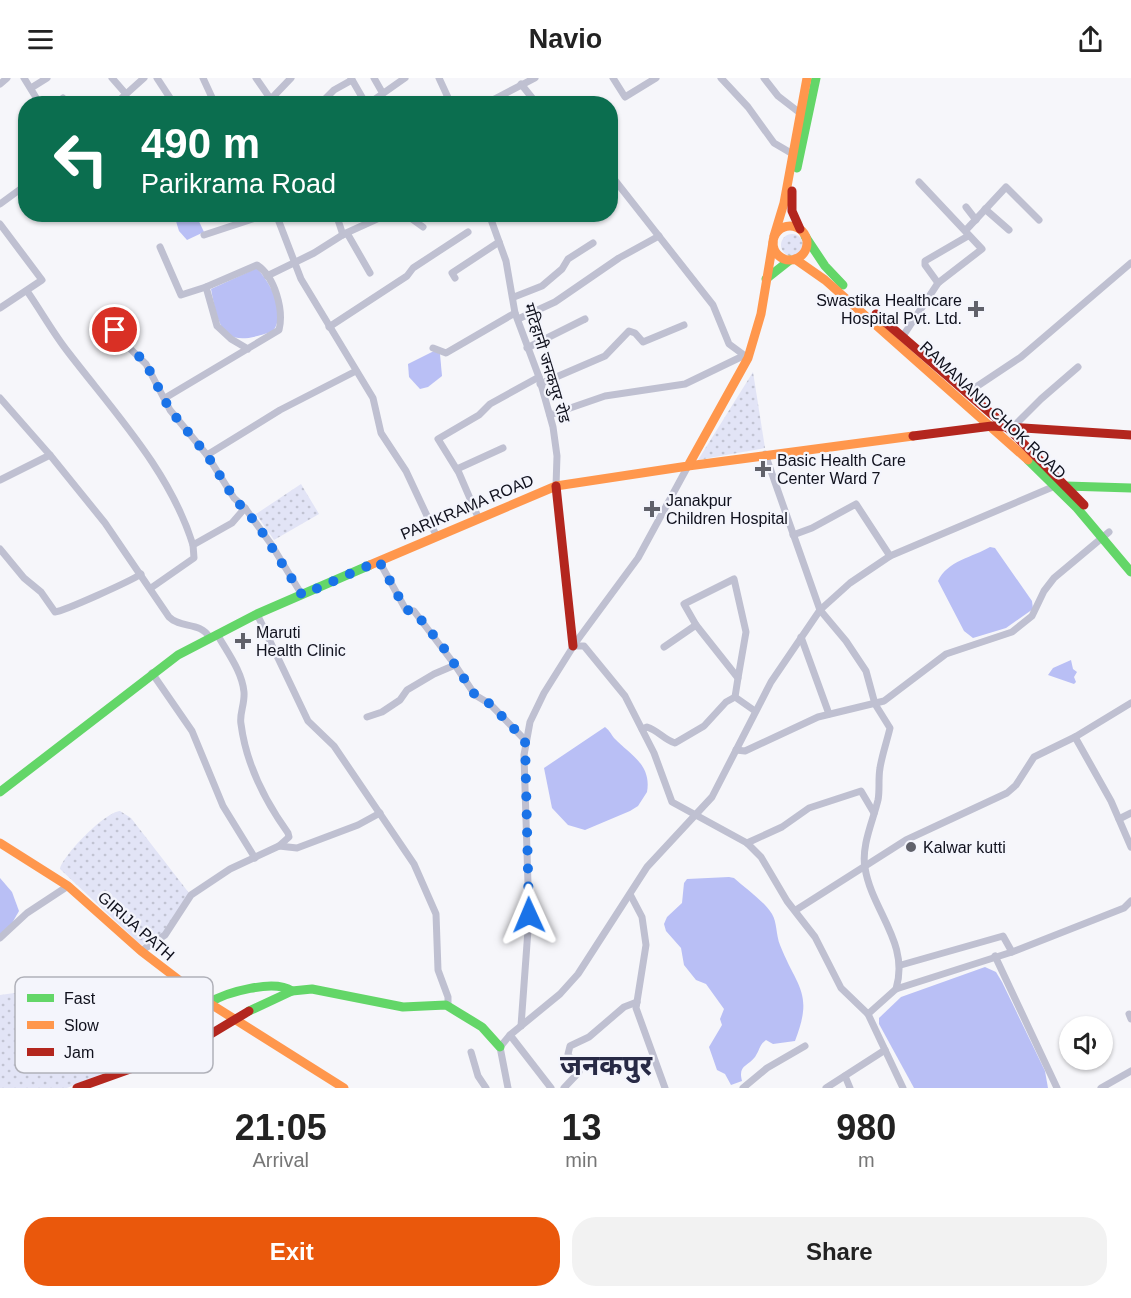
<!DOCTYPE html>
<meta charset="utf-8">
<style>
body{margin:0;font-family:Arial,"Noto Sans Devanagari",sans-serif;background:#f2f2f2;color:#222;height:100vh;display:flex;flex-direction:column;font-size:22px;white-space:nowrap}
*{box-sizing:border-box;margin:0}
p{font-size:20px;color:#767676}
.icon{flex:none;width:33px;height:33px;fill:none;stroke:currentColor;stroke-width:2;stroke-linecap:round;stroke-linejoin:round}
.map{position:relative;height:1010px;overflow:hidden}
.panel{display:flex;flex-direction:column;background:#fff;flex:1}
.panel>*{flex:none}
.hud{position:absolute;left:18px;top:18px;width:600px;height:126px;border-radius:24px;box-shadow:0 2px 4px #0004;background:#0b6e4f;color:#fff;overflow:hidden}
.buttons{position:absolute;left:1059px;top:938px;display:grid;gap:12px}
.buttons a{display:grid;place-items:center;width:54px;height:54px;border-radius:50%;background:#fff;box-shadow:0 2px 4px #0004;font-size:30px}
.pin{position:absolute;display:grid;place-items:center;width:51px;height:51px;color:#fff;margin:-26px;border:3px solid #fff;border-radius:50%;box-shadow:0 2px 6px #0007}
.me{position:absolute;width:66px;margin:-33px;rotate:359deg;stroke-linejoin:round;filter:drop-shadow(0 0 4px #0008)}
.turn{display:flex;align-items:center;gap:21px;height:126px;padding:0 24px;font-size:27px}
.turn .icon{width:78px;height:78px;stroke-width:2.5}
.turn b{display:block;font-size:42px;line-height:51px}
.eta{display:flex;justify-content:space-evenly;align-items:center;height:102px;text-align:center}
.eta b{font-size:36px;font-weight:600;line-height:42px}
.cta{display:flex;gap:12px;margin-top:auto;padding:12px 24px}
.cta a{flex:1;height:69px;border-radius:24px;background:#ea580c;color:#fff;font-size:24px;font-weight:600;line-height:69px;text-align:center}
.cta a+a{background:#f2f2f2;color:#222}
header{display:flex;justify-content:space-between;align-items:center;height:78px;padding:0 24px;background:#fff;font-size:27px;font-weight:600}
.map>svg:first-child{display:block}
</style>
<header><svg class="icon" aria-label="menu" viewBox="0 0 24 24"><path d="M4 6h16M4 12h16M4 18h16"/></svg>Navio<svg class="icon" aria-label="share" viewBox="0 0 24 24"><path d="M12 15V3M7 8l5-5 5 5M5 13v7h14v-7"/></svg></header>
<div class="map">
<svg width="1131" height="1010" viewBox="0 0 1131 1010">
<defs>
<pattern id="park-dots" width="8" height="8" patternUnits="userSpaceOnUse" patternTransform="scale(1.5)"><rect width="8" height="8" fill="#e2e4f6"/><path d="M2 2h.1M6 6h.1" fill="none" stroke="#c1c3d2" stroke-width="1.8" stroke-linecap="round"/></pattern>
</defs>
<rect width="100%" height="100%" fill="#f6f6fa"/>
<g fill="url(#park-dots)">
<circle cx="792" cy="167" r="11"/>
<path d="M753,294L765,370L698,382Z"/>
<path d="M301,406L319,436L274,462L256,436Z"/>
<path d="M120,733L131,740L189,815C177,831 167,867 141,867L60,791C63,777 105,734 120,733Z"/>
<path d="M72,899L100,916L120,905L137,901L164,949V960L144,979L67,1010H0V917L29,913Z"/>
</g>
<g fill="#b9bff5">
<path d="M180,137H196L204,154L187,162L179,153L175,140Z"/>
<path d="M257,190C270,205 287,234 273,253C225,271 219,255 211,211Z"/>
<path d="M434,273L440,276L442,298L428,309L420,311L409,299L408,286Z"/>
<path d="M990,469L995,470L1032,523L1033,531L1006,550L973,560L964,553L938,503C947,483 973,479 990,469Z"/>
<path d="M1071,582L1073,591L1077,594L1074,599L1076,604L1074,606L1048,597L1053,590Z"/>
<path d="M605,649C610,653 611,656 614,660C629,676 652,686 647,714L638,728L630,733L585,752L568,747L552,730L544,690Z"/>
<path d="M729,799L734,800C746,811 763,822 772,836C777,844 776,857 780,867C797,910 814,914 795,963L773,966L766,962C759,967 760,972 755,979C747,989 738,987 742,1003L731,1007L725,996L717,992L709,969L722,947L720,941L724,931L706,906L696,902L684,887L681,870L666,853L664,846L667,839L682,825L684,805L687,801Z"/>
<path d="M0,800L12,814L19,833L7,854L0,857Z"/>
<path d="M985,889L996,894L1002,904L1045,993L1048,1010H914L879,946V940L901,919Z"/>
</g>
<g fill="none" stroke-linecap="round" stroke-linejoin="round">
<g stroke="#bfc0d1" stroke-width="7">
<path d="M24,0L40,26"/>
<path d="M112,0L126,16"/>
<path d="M157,0L174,26"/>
<path d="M203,0L215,26"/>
<path d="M256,0L274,26"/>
<path d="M351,0L366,26"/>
<path d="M374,0L382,14"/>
<path d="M439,0L451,26"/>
<path d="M613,0L625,19L656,0"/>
<path d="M721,0L748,29L774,65L791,75"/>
<path d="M764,0L778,18L800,35"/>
<path d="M0,6L7,0"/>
<path d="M521,6L537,26"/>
<path d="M31,10L47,0"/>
<path d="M270,22L291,0"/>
<path d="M55,26L63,20"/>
<path d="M115,26L144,0"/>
<path d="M320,26L334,12L352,2"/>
<path d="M368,26L405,0"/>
<path d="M485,26L535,0"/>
<path d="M610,96L713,227L729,266L748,280"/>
<path d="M0,126L26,107"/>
<path d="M966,129L976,142"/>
<path d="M985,131L1009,152"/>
<path d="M276,136L301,201L373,320L381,355L406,393L436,457"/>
<path d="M336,136L343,157"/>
<path d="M405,136L423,149"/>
<path d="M489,136L506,183L515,235L539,299L553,349L557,378L556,408"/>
<path d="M0,146L42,202L0,230"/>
<path d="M966,152L1006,109L1039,142"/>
<path d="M347,155L370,195"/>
<path d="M204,157L268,136"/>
<path d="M160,169L181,217L206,209"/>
<path d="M267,198L314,175L344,156L388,136"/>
<path d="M455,200L452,195L499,164"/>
<path d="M938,205L925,187V183L968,158"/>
<path d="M27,213C41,233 53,255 68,274C114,334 170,393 193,467"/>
<path d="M514,219L542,208L562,191L568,181L593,165"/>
<path d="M105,234L121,262L146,286L170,332L207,377L234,420L245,430L271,466L302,517"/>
<path d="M518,241L555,224L619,180L659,158"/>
<path d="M329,249L407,198L413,190L468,154"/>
<path d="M903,258L938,205L982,171L919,104"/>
<path d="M433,270L446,275L515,235"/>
<path d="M527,270L585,241"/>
<path d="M540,306L605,278L629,253L635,255L643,264L684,247"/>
<path d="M967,315L1021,279L1131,185"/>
<path d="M0,320L50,377L0,402"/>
<path d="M165,320L279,252C284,232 275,199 257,187L206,209L217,248L231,261L248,271"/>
<path d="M550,337L605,318L685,306L743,278"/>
<path d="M1012,350L1041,321L1078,289"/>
<path d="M765,376L820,532L846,563L866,593L875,626L890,650C887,663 882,677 880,690C878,701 880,712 878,722C873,743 861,768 865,790C872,833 910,865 896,911"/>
<path d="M50,377L105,445L169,539C181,551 200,543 210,560"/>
<path d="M207,377L280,332L356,293"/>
<path d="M457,391L503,370"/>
<path d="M478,439L459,395L438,361L479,337L490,326L539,299"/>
<path d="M793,457L812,450L856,426L890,478"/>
<path d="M0,471L24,500L41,514L55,534C64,533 131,503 141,496"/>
<path d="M151,510L194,480L193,467L232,445L245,430"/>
<path d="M257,536L308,643L334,668L414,786L436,836L438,892L448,919V928"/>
<path d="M696,547L684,526L734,501L746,554L738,600"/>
<path d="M217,556C227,574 242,593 244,614C245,626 239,636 241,646C246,685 265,723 288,755L289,759L279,768"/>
<path d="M801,559L829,636"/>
<path d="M573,568H584L625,618L654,675L672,724L747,765L761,779L787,823L815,859L841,910L868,936L903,1010"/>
<path d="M664,569L696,547L738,600L735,619L755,633"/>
<path d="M455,587L475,617L490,626L525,662"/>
<path d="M152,595L192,653L223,728L255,780"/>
<path d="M367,639L382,634L400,622L407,612L434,596L455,587L414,533L406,532L379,483"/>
<path d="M642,651L647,649C659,653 663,661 675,665L704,648L726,624L735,619"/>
<path d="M1075,659L1131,625"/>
<path d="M736,672L745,673L818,639L884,623L946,576L1012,554L1032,538L1044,513L1054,500L1109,454"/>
<path d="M1119,741L1131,735"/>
<path d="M747,765L782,749L809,730L861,713L874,735"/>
<path d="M631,818L642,839L646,867L636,930L665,1010"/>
<path d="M796,832L906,762L1007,715L1016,707L1034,679L1075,659L1111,723L1131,769"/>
<path d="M0,860L27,835L68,808"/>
<path d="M141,873L165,857L191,817L230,791L279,768L297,770L358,747L380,735"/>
<path d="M995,878L1057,1010"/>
<path d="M901,887L1003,858L1012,874"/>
<path d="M868,936L896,911L1012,874L1124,830L1131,823"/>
<path d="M1129,936L1131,941"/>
<path d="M521,948L529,838L524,677L530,644L544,615L576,564L638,480L688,388"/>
<path d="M510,957L551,1010"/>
<path d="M471,974L478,998L486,1010"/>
<path d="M845,998L850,1010"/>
<path d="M508,1010L500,969L510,957L560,916L578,896L647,789L712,719L771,604L820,532L850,505L890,478L1055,408"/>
<path d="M564,1010L579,994L568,976L570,968L589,959L624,929L637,924"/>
<path d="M743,1010L767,990L805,968"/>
<path d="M826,1010L885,972"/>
<path d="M1101,1010L1131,993"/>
</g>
<g stroke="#63d668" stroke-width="9">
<path d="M797,90L816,0"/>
<path d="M805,158L825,188L843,207"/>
<path d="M766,201L790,182"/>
<path d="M1028,382L1077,430L1131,494"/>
<path d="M1066,408L1131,410"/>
<path d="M0,714L178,577L257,536L370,487"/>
<path d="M209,925C226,914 274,901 292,913"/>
<path d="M249,933L292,913L312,911L403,929L446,927L482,949L500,969"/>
</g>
<g stroke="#ff974d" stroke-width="9">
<circle cx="790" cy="165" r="17"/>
<path d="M774,158L784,125L807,0"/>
<path d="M795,181L825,202L1028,382"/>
<path d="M688,388L913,358"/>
<path d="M370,487L556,408L688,388L748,280L761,236L773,164"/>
<path d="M0,765L68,808L141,873L209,925L344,1010"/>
</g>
<g stroke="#b3261e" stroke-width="9">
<path d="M792,113V133L800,151"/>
<path d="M876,236L1009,351L1084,427"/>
<path d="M913,358L992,348L1131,357"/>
<path d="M556,408L573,568"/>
<path d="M77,1010L186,971L249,933"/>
</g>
</g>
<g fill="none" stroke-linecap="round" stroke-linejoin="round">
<path stroke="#1a73e8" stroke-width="10" stroke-dasharray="0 18" d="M115,252L146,286L170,332L207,377L234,420L257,446L302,517L379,483L406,532L414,533L443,569L475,617L490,626L525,662L529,837"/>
</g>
<g fill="#60616a" stroke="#f4f5fc" stroke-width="2">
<path d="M973 222h6v6h6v6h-6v6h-6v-6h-6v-6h6z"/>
<path d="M760 382h6v6h6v6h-6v6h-6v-6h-6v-6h6z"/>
<path d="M649 422h6v6h6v6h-6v6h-6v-6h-6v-6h6z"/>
<path d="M240 554h6v6h6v6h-6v6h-6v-6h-6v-6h6z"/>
<circle cx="911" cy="769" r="6"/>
</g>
<g text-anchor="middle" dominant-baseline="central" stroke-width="4.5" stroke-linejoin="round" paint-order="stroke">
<g font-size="16" fill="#10111d" stroke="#f4f5fc" text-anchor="start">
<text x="962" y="222" text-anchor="end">Swastika Healthcare<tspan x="962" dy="18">Hospital Pvt. Ltd.</tspan></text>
<text x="777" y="382">Basic Health Care<tspan x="777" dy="18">Center Ward 7</tspan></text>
<text x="666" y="422">Janakpur<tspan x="666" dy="18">Children Hospital</tspan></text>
<text x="256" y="554">Maruti<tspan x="256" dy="18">Health Clinic</tspan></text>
<text x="923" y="769">Kalwar kutti</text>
</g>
<g font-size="16" fill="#10111d" stroke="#f4f5fc">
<text transform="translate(547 285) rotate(73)">मटिहानी जनकपुर रोड</text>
<text transform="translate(993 332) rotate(43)">RAMANAND CHOK ROAD</text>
<text transform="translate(467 429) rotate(-23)">PARIKRAMA ROAD</text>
<text transform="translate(136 848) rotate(41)">GIRIJA PATH</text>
</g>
<g font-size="28" font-weight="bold" fill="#282a45" stroke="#f4f5fc">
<text x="606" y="987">जनकपुर</text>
</g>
</g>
<rect x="15" y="899" width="198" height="96" rx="9" fill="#f4f5fc" stroke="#b0b1b9" stroke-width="1.5"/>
<rect x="27" y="916" width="27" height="8" fill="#63d668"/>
<rect x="27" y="943" width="27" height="8" fill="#ff974d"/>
<rect x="27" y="970" width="27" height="8" fill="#b3261e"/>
<g font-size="16" fill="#10111d">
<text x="64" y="926">Fast</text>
<text x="64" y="953">Slow</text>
<text x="64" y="980">Jam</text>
</g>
</svg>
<div class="buttons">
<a><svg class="icon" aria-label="sound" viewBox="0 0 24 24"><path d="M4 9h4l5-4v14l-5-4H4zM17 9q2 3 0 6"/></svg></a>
</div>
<div class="pin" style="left:115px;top:252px;background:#d93025"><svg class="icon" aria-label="arrive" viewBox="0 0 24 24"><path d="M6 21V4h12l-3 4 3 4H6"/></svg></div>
<svg class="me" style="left:529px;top:837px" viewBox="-20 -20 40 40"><path d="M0-17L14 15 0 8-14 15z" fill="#1a73e8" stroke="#fff" stroke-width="4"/></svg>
<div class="hud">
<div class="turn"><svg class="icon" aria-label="left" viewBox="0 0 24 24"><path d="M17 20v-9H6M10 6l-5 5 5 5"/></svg><div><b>490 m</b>Parikrama Road</div></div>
</div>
</div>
<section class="panel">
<div class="eta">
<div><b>21:05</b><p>Arrival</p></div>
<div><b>13</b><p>min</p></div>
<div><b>980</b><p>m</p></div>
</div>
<div class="cta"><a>Exit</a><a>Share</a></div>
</section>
